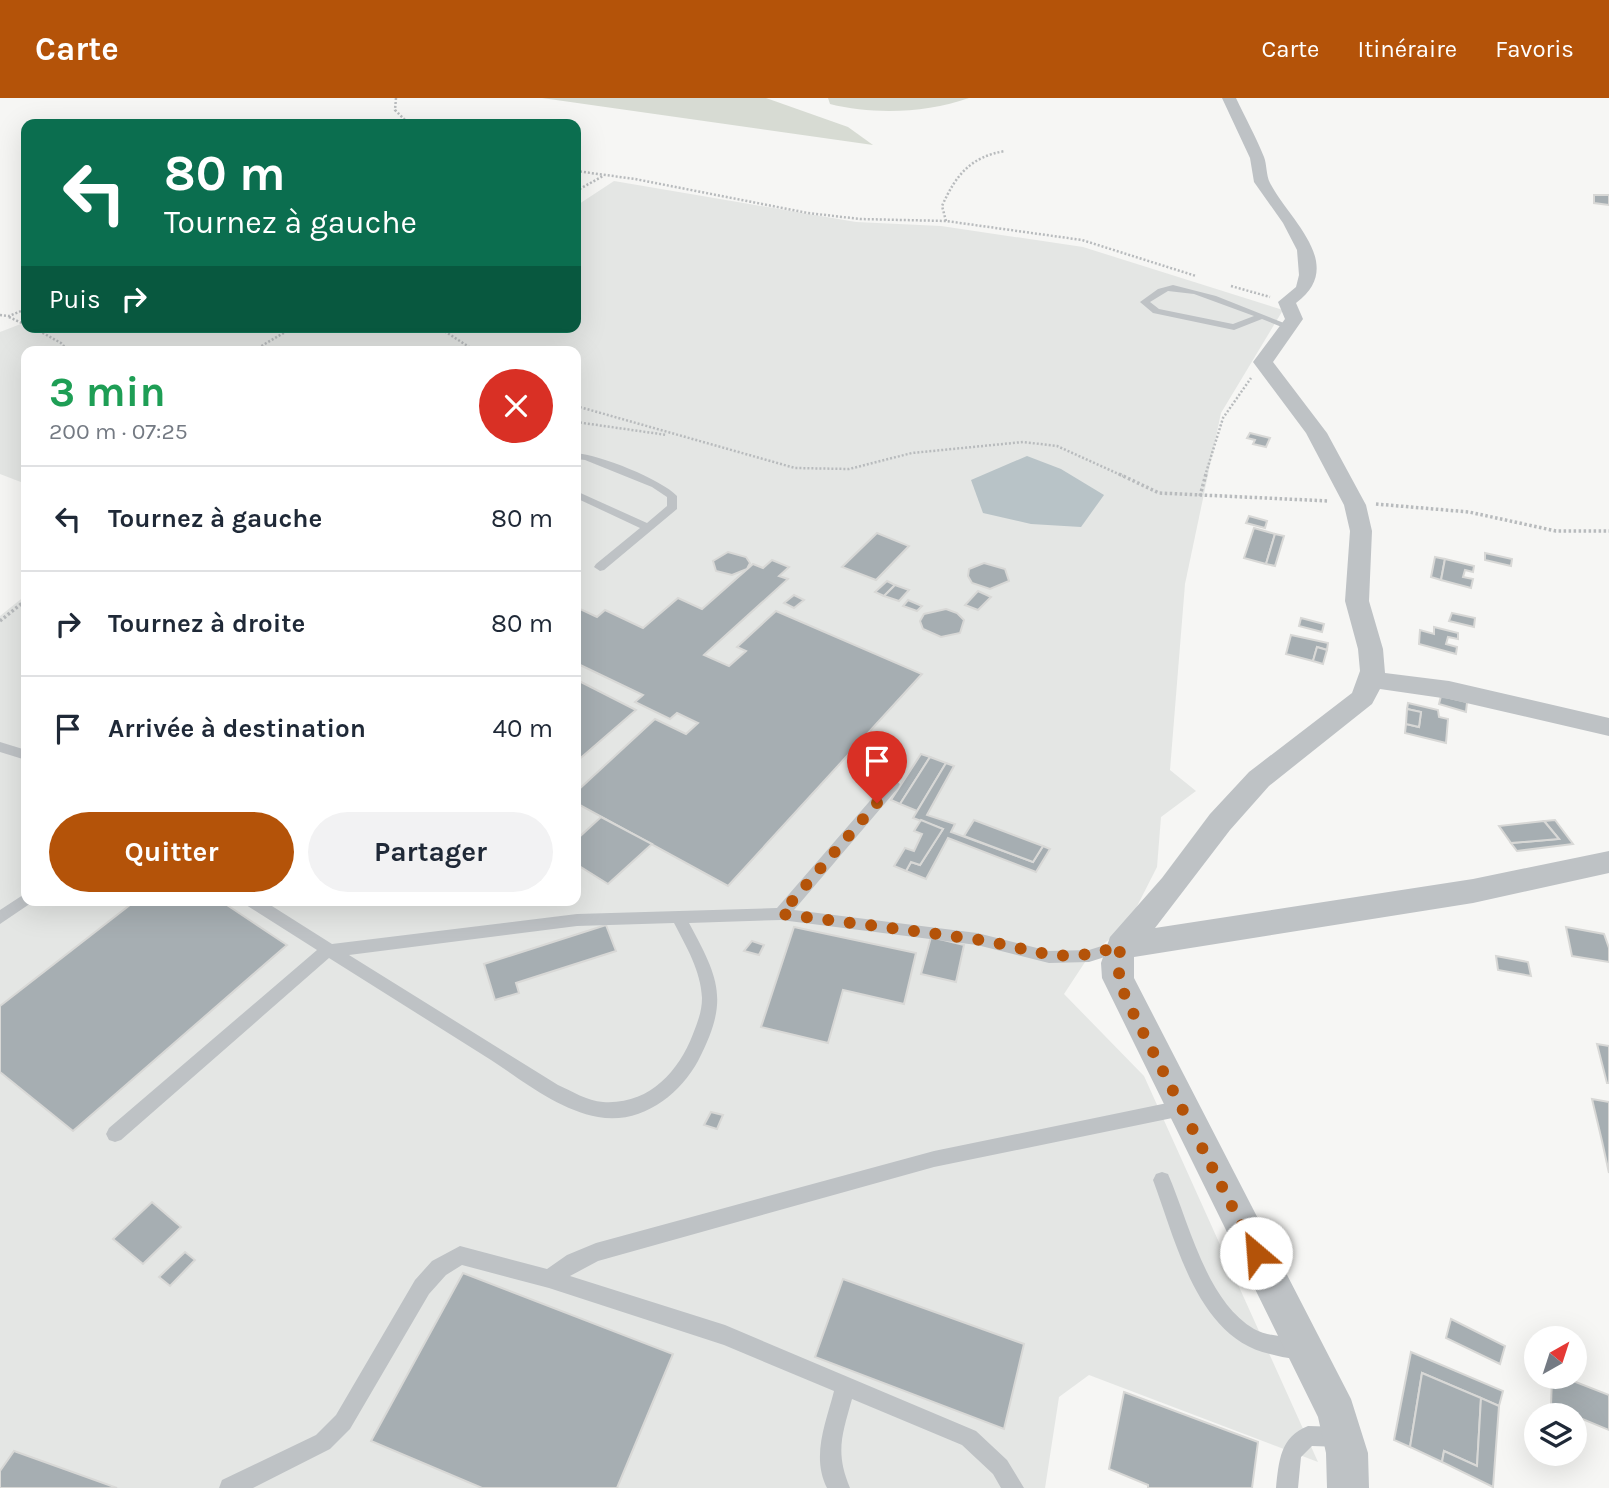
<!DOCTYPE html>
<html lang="fr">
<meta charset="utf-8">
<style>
body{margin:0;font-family:Karla,sans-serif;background:#f2f2f3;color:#1f2937;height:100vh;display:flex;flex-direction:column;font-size:26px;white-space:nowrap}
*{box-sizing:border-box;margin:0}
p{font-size:23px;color:#747a83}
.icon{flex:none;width:38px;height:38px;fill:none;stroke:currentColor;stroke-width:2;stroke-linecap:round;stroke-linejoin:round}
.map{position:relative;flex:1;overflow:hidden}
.sheet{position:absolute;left:21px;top:248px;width:560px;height:560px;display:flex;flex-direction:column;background:#fff;border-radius:14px;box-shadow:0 7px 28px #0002}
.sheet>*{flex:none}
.banner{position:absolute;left:21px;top:21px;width:560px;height:214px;border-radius:14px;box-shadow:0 7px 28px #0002;background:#0b6e4f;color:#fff;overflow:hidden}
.needle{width:46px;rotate:39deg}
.controls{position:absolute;left:1524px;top:1228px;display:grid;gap:14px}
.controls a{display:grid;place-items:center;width:63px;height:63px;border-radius:50%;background:#fff;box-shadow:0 7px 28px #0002;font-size:35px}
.pin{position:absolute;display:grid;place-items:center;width:60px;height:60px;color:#fff;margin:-72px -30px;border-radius:50% 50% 50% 0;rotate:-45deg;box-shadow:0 0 7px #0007}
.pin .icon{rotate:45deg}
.me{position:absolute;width:77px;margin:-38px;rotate:333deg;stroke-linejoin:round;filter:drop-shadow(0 0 5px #0008)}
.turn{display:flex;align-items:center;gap:24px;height:147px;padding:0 28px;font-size:32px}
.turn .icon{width:91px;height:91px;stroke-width:2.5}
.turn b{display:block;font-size:49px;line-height:60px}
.then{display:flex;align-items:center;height:66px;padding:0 28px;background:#0003;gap:14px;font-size:26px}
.round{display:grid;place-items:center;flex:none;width:74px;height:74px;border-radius:37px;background:#f2f2f3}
.summary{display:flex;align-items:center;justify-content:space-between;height:119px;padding:0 28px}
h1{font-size:42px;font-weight:700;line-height:52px;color:#1e9e55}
.action{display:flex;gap:14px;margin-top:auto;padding:14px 28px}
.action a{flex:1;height:80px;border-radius:42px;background:#b45309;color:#fff;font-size:28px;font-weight:700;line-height:80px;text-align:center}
.action a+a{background:#f2f2f3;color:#1f2937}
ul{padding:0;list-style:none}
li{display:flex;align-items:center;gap:21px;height:105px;padding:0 28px;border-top:2px solid #e0e1e3}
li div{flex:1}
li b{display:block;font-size:26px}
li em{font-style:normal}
header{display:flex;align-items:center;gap:42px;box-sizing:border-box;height:98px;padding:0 35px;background:#b45309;color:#fff}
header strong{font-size:33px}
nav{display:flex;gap:38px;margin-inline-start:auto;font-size:24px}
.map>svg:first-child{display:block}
</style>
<header>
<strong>Carte</strong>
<nav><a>Carte</a><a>Itinéraire</a><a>Favoris</a></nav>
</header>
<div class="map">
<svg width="1609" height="1390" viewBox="0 0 1609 1390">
<rect width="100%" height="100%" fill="#f6f6f4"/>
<path fill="#e4e6e4" d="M614,83L856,124L941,128L1083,149L1283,212L1221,315L1185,486L1170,672L1196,693L1161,719L1157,769L1128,826L1089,858L1064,896L1144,978L1318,1364L1089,1277L1059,1299L1045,1390H0V518L26,497V803H576V254H26V386L0,376V234L26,224V229H576V108Z"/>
<g fill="#d7dbd3">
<path d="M542,0H766L848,29L873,47Z"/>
<path d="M828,0H969C926,15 874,17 830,6Z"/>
</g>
<path fill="#b8c3c7" d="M1027,358L1061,371L1104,397L1081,429L1031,426L983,415L971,382Z"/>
<g fill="#a6aeb2" stroke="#d8d8d6" stroke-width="2">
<path d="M1594,97H1609V107L1594,105Z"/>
<path d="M1250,335L1270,340L1266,349L1253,346L1255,342L1247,340Z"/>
<path d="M1249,418L1267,423L1265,430L1246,425Z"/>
<path d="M1254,430L1275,436L1266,466L1244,460Z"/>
<path d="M877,435L909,448L876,482L842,469Z"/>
<path d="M1275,436L1284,438L1275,468L1266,466Z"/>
<path d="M728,454L746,459L750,465L747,471L732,477L716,473L713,463Z"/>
<path d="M1485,455L1512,461L1511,468L1485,462Z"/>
<path d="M1435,459L1445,461L1441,482L1431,479Z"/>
<path d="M1445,461L1474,468L1473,474L1465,472L1463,479L1473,481L1471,490L1441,482Z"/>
<path d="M772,462L789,469L779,478L788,481L704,557L729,568L746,553L737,549L776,513L922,576L728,788L576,705V694L655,621L686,636L698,625L677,615L670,621L635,604L643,597L576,565V509L597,519L605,512L643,530L678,500L702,511L753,466L763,470Z"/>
<path d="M984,465L1005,471L1009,483L990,491L972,485L968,478L969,471Z"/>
<path d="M887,483L895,487L884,498L875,494Z"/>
<path d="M895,487L909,492L899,503L884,498Z"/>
<path d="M978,493L991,499L978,512L965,507Z"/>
<path d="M794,497L804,502L794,510L784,505Z"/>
<path d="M908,502L922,508L917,513L903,508Z"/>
<path d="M946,511L957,515L964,522L960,535L941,539L923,531L920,523L924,516Z"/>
<path d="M1452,515L1475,520L1474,529L1449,523Z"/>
<path d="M1301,520L1324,526L1322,534L1299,528Z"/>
<path d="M1434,529L1458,535V541L1448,539L1446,546L1457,549L1456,556L1419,546L1420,532L1434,536Z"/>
<path d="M1291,537L1328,545L1327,552L1317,549L1313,563L1286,556Z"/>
<path d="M1317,549L1327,552L1323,566L1313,563Z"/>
<path d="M579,583L636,612L576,664V585Z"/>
<path d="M1441,598L1467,604L1466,614L1439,606Z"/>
<path d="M1408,605L1438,612L1439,619L1448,621L1446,645L1405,635L1406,626L1419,629L1421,614L1407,611Z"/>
<path d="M1407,611L1421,614L1419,629L1406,626Z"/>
<path d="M921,656L930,659L900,706L891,702Z"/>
<path d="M930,659L946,665L917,713L900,706Z"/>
<path d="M946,665L954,668L927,717L955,726L951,734L1033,764L1043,748L1050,751L1036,774L948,740L926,781L906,773L911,764L920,767L943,731L913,720Z"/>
<path d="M601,719L652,746L608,786L576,766V742Z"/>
<path d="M921,722L943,731L920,767L911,764L906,773L894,768L905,750L914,753L922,736L914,733Z"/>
<path d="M974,722L1043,748L1033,764L964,738Z"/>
<path d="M1555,722L1573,746L1517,753L1511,745L1559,741L1544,723Z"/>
<path d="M1544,723L1559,741L1511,745L1499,728Z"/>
<path d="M135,803H221L287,847L73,1033L0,974V908Z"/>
<path d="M606,827L616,853L516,885L519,895L495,902L484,866Z"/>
<path d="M794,829L916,855L904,906L843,892L828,945L761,929Z"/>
<path d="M1566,829L1604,836L1609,850V864L1572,858Z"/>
<path d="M931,839L964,847L956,884L921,876Z"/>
<path d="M752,843L764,847L759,857L744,853Z"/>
<path d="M1496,858L1528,864L1531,878L1498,872Z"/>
<path d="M1597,946L1609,948V985H1607Z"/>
<path d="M1592,1001L1609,1004V1075L1602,1043Z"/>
<path d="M711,1014L723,1017L717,1031L704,1027Z"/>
<path d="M152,1104L181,1129L143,1166L113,1141Z"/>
<path d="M185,1154L195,1162L170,1188L159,1179Z"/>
<path d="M463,1175L673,1256L617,1390H482L371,1343Z"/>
<path d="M843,1181L1024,1246L1004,1331L815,1259Z"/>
<path d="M1451,1221L1505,1248L1500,1266L1446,1240Z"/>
<path d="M1411,1254L1503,1293L1499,1308L1422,1275L1410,1349L1394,1342Z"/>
<path d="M1422,1275L1481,1300L1477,1368L1444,1353L1442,1364L1410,1349Z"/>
<path d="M1552,1279H1563L1609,1297V1332L1551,1308Z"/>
<path d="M1124,1294L1258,1344L1252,1390H1148V1387L1109,1371Z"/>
<path d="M1481,1300L1499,1308L1493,1389L1442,1364L1444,1353L1477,1368Z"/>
<path d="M14,1353L117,1390H0V1373Z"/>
</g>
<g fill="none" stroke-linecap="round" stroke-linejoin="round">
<g stroke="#b8bbbd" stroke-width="2.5" stroke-dasharray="2 2" stroke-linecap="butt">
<path d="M396,0L395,12L409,26"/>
<path d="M576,73L635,81L808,115L860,121L946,123L1082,142L1196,178"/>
<path d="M576,93L603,78"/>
<path d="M946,123L942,108C956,77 970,59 1005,53"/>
<path d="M1231,188L1270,199"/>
<path d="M0,217L9,218L26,211"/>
<path d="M9,219L26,227"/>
<path d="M32,229L61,245L69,254"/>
<path d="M438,229L477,254"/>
<path d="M251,254L294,229"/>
<path d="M576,308L795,370L849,371L912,355L1023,344L1057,348L1123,378"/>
<path d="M576,324L667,337"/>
<path d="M1205,378L1223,320L1251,280"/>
</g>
<g stroke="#b8bbbd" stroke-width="3.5" stroke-dasharray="2.5 2.5" stroke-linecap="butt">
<path d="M1119,376L1159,395L1329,403"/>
<path d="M1200,398L1206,376"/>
<path d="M1376,406L1469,414L1556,433H1609"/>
<path d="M0,523L26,502"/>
</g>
<g fill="#bec2c5" fill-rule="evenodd">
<path d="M1173,187L1216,198L1294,229L1289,232L1262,221L1234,232L1153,215L1140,204L1158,191ZM1168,193L1194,196L1254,218L1233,226L1159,211L1150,204Z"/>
<path d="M576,355C600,357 661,381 677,398V411L604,472L600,473L594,469L596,466L640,430L576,400V393L647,425L667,408V399L652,389L585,362L576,361Z"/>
<path d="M0,644L26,652V662L0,654Z"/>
<path d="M893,681L900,686L898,690L794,812L977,835L1049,853L1089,852L1121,842L1127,844L1129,848L1127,852L1089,864L1049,865L977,847L781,822L689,825C720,882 729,903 698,963C679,998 640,1027 598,1019C559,1012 523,983 491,962C437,928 383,894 329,860L121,1042L115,1044L109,1042L106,1036L109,1030L317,852L246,807L244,803H264L332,846L577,816L777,810L888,682ZM674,825C686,848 701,873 702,900C702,913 698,923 693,936C678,975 648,1007 603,1004C587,1003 572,993 558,987L349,857L577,828Z"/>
<path d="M26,795V803H32L31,805L0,826V812Z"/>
<path d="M1182,1002L1188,1004L1191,1010L1188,1016L1182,1018L934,1069L598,1163L570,1178L725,1227L976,1333L1007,1362L1024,1390H1001L993,1376L962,1347L852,1301C842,1337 835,1354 850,1390H827C811,1358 826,1325 834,1293L724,1247L549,1190L462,1167L446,1177L429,1196L350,1331L330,1351L253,1390H219L222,1382L316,1337L336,1317L415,1182L432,1163L460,1148L547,1171L567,1157L596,1145L934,1053Z"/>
<path d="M1162,1074L1168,1076C1189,1124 1206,1203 1254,1231C1270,1240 1290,1237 1307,1244L1310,1251L1307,1258C1296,1263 1282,1259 1270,1256C1197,1240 1176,1143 1153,1082L1156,1076Z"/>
<path d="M1308,1328L1342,1329L1349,1332L1352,1339L1349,1346L1342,1349L1312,1348L1301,1359L1298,1390H1276C1279,1363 1280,1339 1308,1328Z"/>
</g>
<path fill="#bec2c5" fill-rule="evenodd" d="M1222,0H1236C1245,19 1256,39 1264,59C1267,67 1266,77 1270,85C1290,123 1347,167 1296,205L1303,221L1273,264L1327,335L1366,407L1372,433L1369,503L1383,551L1385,575L1449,583L1609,620V638L1449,601L1380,591L1372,606L1269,688L1230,732L1155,830L1473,781L1609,753V775L1473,805L1134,859V880L1351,1301L1368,1355L1369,1390H1327L1326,1355L1318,1319L1102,880L1101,865L1110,839L1162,780L1210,716L1249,674L1352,595L1360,573L1358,551L1345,503L1350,433L1344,407L1306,335L1253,264L1285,221L1278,204L1296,189L1299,177L1297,152L1283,125L1254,84L1250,60Z"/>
</g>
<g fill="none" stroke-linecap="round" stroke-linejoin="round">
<path stroke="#b45309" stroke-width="12" stroke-dasharray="0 21.6" d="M877,705L781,816C845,824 909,832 973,841C1037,850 1054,869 1121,848C1116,869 1119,883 1127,903L1256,1155"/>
</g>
</svg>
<div class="controls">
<a><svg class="needle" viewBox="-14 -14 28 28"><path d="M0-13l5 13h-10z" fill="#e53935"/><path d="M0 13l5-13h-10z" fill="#747a83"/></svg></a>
<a><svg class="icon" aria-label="layers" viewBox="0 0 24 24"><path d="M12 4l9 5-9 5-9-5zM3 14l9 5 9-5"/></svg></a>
</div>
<div class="pin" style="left:877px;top:705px;background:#d93025"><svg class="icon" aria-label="arrive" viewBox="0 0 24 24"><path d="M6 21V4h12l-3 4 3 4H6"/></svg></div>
<svg class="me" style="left:1256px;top:1155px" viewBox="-20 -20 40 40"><circle r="19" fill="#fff"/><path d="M0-13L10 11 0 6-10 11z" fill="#b45309"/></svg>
<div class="banner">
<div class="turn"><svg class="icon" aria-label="left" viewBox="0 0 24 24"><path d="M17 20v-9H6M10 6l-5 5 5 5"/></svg><div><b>80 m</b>Tournez à gauche</div></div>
<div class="then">Puis<svg class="icon" aria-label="right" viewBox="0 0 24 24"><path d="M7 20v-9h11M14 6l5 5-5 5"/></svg></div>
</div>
<section class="sheet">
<div class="summary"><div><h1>3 min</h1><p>200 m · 07:25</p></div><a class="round" style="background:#d93025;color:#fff"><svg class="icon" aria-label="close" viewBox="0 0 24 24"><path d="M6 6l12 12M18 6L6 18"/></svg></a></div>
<ul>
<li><svg class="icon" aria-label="left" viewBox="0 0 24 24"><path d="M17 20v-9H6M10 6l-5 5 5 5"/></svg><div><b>Tournez à gauche</b></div><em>80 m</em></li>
<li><svg class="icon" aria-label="right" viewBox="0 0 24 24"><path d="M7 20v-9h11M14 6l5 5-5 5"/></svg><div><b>Tournez à droite</b></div><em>80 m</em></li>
<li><svg class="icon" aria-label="arrive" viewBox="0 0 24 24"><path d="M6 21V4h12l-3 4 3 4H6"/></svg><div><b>Arrivée à destination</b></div><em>40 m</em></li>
</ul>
<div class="action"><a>Quitter</a><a>Partager</a></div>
</section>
</div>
